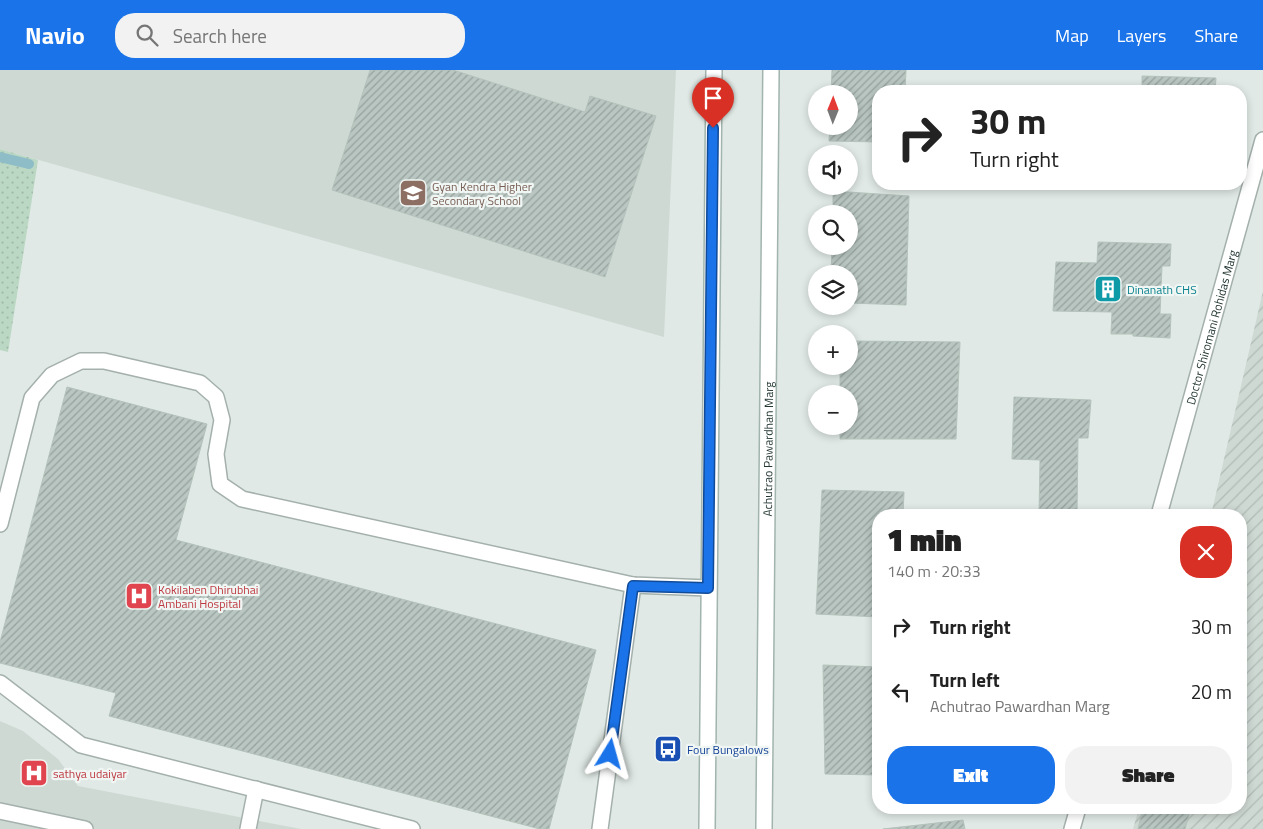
<!DOCTYPE html>
<meta charset="utf-8">
<style>
body{margin:0;font-family:"Titillium Web",sans-serif;background:#f2f2f2;color:#222;height:100vh;display:flex;flex-direction:column;font-size:19px;white-space:nowrap}
*{box-sizing:border-box;margin:0}
p{font-size:16px;color:#767676}
.icon{flex:none;width:28px;height:28px;fill:none;stroke:currentColor;stroke-width:2;stroke-linecap:round;stroke-linejoin:round}
.map{position:relative;flex:1;overflow:hidden}
.panel{position:absolute;left:872px;top:439px;width:375px;height:305px;display:flex;flex-direction:column;background:#fff;border-radius:20px;box-shadow:0 2px 8px #0003}
.panel>*{flex:none}
.banner{position:absolute;left:872px;top:15px;width:375px;height:105px;border-radius:20px;box-shadow:0 2px 8px #0003;background:#fff;color:#222;overflow:hidden}
.needle{width:32px;rotate:1deg}
.fabs{position:absolute;left:808px;top:15px;display:grid;gap:10px}
.fabs a{display:grid;place-items:center;width:50px;height:50px;border-radius:50%;background:#fff;box-shadow:0 2px 8px #0003;font-size:25px}
.pin{position:absolute;display:grid;place-items:center;width:42px;height:42px;color:#fff;margin:-51px -21px;border-radius:50% 50% 50% 0;rotate:-45deg;box-shadow:0 0 5px #0007}
.pin .icon{rotate:45deg}
.me{position:absolute;width:55px;margin:-28px;rotate:8deg;stroke-linejoin:round;filter:drop-shadow(0 0 4px #0008)}
.turn{display:flex;align-items:center;gap:18px;height:105px;padding:0 15px;font-size:22px}
.turn .icon{width:65px;height:65px;stroke-width:2.5}
.turn b{display:block;font-size:35px;line-height:42px}
.round{display:grid;place-items:center;flex:none;width:52px;height:52px;border-radius:20px;background:#f2f2f2}
.summary{display:flex;align-items:center;justify-content:space-between;height:85px;padding:0 15px}
h1{font-size:30px;font-weight:800;line-height:38px}
.action{display:flex;gap:10px;margin-top:auto;padding:10px 15px}
.action a{flex:1;height:58px;border-radius:20px;background:#1a73e8;color:#fff;font-size:20px;font-weight:800;line-height:58px;text-align:center}
.action a+a{background:#f2f2f2;color:#222}
ul{padding:0;list-style:none}
li{display:flex;align-items:center;gap:15px;height:65px;padding:0 15px}
li div{flex:1}
li b{display:block;font-size:19px}
li em{font-style:normal}
header{display:flex;align-items:center;gap:30px;box-sizing:border-box;height:70px;padding:0 25px;background:#1a73e8;color:#fff}
header strong{font-size:24px}
nav{display:flex;gap:28px;margin-inline-start:auto;font-size:18px}
.search{width:350px;height:45px;background:#f2f2f2;display:flex;align-items:center;gap:12px;box-sizing:border-box;padding:0 18px;border-radius:20px;color:#767676;font-size:19px}
.map>svg:first-child{display:block}
</style>
<header>
<strong>Navio</strong>
<div class="search"><svg class="icon" aria-label="search" viewBox="0 0 24 24"><circle cx="10" cy="10" r="6"/><path d="M15 15l6 6"/></svg>Search here</div>
<nav><a>Map</a><a>Layers</a><a>Share</a></nav>
</header>
<div class="map">
<svg width="1263" height="759" viewBox="0 0 1263 759">
<defs>
<pattern id="industrial-furrows" width="10" height="10" patternUnits="userSpaceOnUse" patternTransform="scale(1.25)"><rect width="10" height="10" fill="#cfd9d4"/><path d="M-1 1l2-2M0 10L10 0M9 11l2-2" fill="none" stroke="#b1bbb6"/></pattern>
<pattern id="park-dots" width="8" height="8" patternUnits="userSpaceOnUse" patternTransform="scale(1.25)"><rect width="8" height="8" fill="#bbd8c4"/><path d="M2 2h.1M6 6h.1" fill="none" stroke="#a0baa9" stroke-width="1.8" stroke-linecap="round"/></pattern>
<pattern id="building-hatch" width="6" height="6" patternUnits="userSpaceOnUse" patternTransform="scale(1.25)"><rect width="6" height="6" fill="#b9c6c1"/><path d="M-1 1l2-2M0 6l6-6M5 7l2-2" fill="none" stroke="#96a29d"/></pattern>
</defs>
<rect width="100%" height="100%" fill="#e0e9e5"/>
<g fill="#cfd9d4">
<path d="M0,0H676L664,267L0,79Z"/>
<path d="M0,651L23,661L58,689L78,716L301,759H0Z"/>
</g>
<path fill="url(#industrial-furrows)" d="M1263,221V759H1133L1139,738H1241V445H1211Z"/>
<path fill="url(#park-dots)" d="M0,79L38,90L8,282L0,280Z"/>
<g fill="none" stroke-linecap="round" stroke-linejoin="round">
<path stroke="#8ebdc8" stroke-width="10" d="M0,87L29,94"/>
</g>
<g fill="url(#building-hatch)" stroke="#b4c2bc">
<path d="M370,0H453L585,42L590,26L656,46L605,207L332,120Z"/>
<path d="M832,0H906L905,21H879V72L829,71L830,56H849V24H831Z"/>
<path d="M1142,6L1216,8L1215,21H1142Z"/>
<path d="M833,121L909,126L906,235L849,233V204H831L832,176H849V144H833Z"/>
<path d="M1098,172L1171,174L1170,196H1162L1160,244H1171L1170,268L1133,266V264H1111L1112,242L1053,241L1056,192L1097,193Z"/>
<path d="M849,271L960,272L956,369H840V356H849V324H840V296H849Z"/>
<path d="M67,317L207,354L176,470L596,580L549,759H540L109,646L116,623L0,593V572Z"/>
<path d="M1014,327L1091,330L1088,368H1078L1077,445H1039L1040,390L1012,389Z"/>
<path d="M822,420L904,422L903,445H879V547L816,544Z"/>
<path d="M823,595L879,597V705L825,704Z"/>
<path d="M1143,738H1191L1185,759H1138Z"/>
<path d="M963,750L965,759H883Z"/>
</g>
<g fill="none" stroke-linecap="round" stroke-linejoin="round">
<g stroke="#a4b0ac" stroke-width="18">
<g id="service">
<path d="M0,454L32,328L52,305L81,291H104L200,313L216,327L222,350L216,384L220,414L242,429L633,515L708,518"/>
<path d="M0,613L81,675L412,759"/>
<path d="M248,759L256,719"/>
<path d="M600,759L633,515"/>
</g>
</g>
<g stroke="#a4b0ac" stroke-width="18">
<g id="minor">
<path id="s1" d="M1159,445L1263,70"/>
<path d="M0,741L85,759"/>
<path d="M1072,759L1078,738"/>
</g>
</g>
<g stroke="#a1b4ad" stroke-width="18">
<g id="secondary">
<path d="M707,759L714,0"/>
<path id="s2" d="M764,759L771,0"/>
</g>
</g>
<use href="#service" stroke="#fff" stroke-width="15"/>
<use href="#minor" stroke="#fff" stroke-width="15"/>
<use href="#secondary" stroke="#fff" stroke-width="15"/>
</g>
<g fill="none" stroke-linecap="round" stroke-linejoin="round">
<g stroke="#114b97" stroke-width="12">
<path id="route" d="M610,684L633,516L708,518L713,58"/>
</g>
<use href="#route" stroke="#1a73e8" stroke-width="9"/>
</g>
<defs>
<g id="school-square" transform="scale(1.4375)"><rect x="-9" y="-9" width="18" height="18" rx="4" fill="#8d6e63" stroke="#f0f6f3"/><path d="M0-5L7-2L0 1L-7-2ZM-4 1L0 2.5L4 1V4Q0 6-4 4Z" fill="#fff"/></g>
<g id="building-square" transform="scale(1.4375)"><rect x="-9" y="-9" width="18" height="18" rx="4" fill="#0f9aa8" stroke="#f0f6f3"/><path d="M-4-6H4V6H1V3H-1V6H-4ZM-2.5-4.3h1.7v1.8h-1.7ZM.8-4.3h1.7v1.8H.8ZM-2.5-1h1.7V.8h-1.7ZM.8-1h1.7V.8H.8Z" fill="#fff"/></g>
<g id="hospital-square" transform="scale(1.4375)"><rect x="-9" y="-9" width="18" height="18" rx="4" fill="#e0444e" stroke="#f0f6f3"/><path d="M-5-5h3v3.5h4V-5h3V5h-3V1.5h-4V5h-3Z" fill="#fff"/></g>
<g id="bus-square" transform="scale(1.4375)"><rect x="-9" y="-9" width="18" height="18" rx="4" fill="#1a4fb4" stroke="#f0f6f3"/><path d="M-5-6H5V4H4V6H2V4H-2V6H-4V4H-5ZM-3.5-4V0h7V-4ZM-3.5 1.2v1.5H-2V1.2ZM2 1.2v1.5H3.5V1.2Z" fill="#fff"/></g>
</defs>
<g fill-rule="evenodd">
<use href="#school-square" x="413" y="123"/>
<use href="#building-square" x="1108" y="219"/>
<use href="#hospital-square" x="139" y="526"/>
<use href="#bus-square" x="668" y="679"/>
<use href="#hospital-square" x="34" y="703"/>
</g>
<g text-anchor="middle" dominant-baseline="central" stroke-width="4.5" stroke-linejoin="round" paint-order="stroke">
<g font-size="12" fill="#785e54" stroke="#f0f6f3" text-anchor="start">
<text x="432" y="116">Gyan Kendra Higher<tspan x="432" dy="14">Secondary School</tspan></text>
</g>
<g font-size="12" fill="#0d838f" stroke="#f0f6f3" text-anchor="start">
<text x="1127" y="219">Dinanath CHS</text>
</g>
<g font-size="12" fill="#233733" stroke="#f0f6f3">
<text stroke="none"><textPath href="#s1" startOffset="195">Doctor Shiromani Rohidas Marg</textPath></text>
<text stroke="none"><textPath href="#s2" startOffset="380">Achutrao Pawardhan Marg</textPath></text>
</g>
<g font-size="12" fill="#be3a42" stroke="#f0f6f3" text-anchor="start">
<text x="158" y="519">Kokilaben Dhirubhai<tspan x="158" dy="14">Ambani Hospital</tspan></text>
<text x="53" y="703">sathya udaiyar</text>
</g>
<g font-size="12" fill="#164399" stroke="#f0f6f3" text-anchor="start">
<text x="687" y="679">Four Bungalows</text>
</g>
</g>
</svg>
<div class="fabs">
<a><svg class="needle" viewBox="-14 -14 28 28"><path d="M0-13l5 13h-10z" fill="#e53935"/><path d="M0 13l5-13h-10z" fill="#767676"/></svg></a>
<a><svg class="icon" aria-label="sound" viewBox="0 0 24 24"><path d="M4 9h4l5-4v14l-5-4H4zM17 9q2 3 0 6"/></svg></a>
<a><svg class="icon" aria-label="search" viewBox="0 0 24 24"><circle cx="10" cy="10" r="6"/><path d="M15 15l6 6"/></svg></a>
<a><svg class="icon" aria-label="layers" viewBox="0 0 24 24"><path d="M12 4l9 5-9 5-9-5zM3 14l9 5 9-5"/></svg></a>
<a>+</a>
<a>−</a>
</div>
<div class="pin" style="left:713px;top:58px;background:#d93025"><svg class="icon" aria-label="arrive" viewBox="0 0 24 24"><path d="M6 21V4h12l-3 4 3 4H6"/></svg></div>
<svg class="me" style="left:610px;top:684px" viewBox="-20 -20 40 40"><path d="M0-17L14 15 0 8-14 15z" fill="#1a73e8" stroke="#fff" stroke-width="4"/></svg>
<div class="banner">
<div class="turn"><svg class="icon" aria-label="right" viewBox="0 0 24 24"><path d="M7 20v-9h11M14 6l5 5-5 5"/></svg><div><b>30 m</b>Turn right</div></div>
</div>
<section class="panel">
<div class="summary"><div><h1>1 min</h1><p>140 m · 20:33</p></div><a class="round" style="background:#d93025;color:#fff"><svg class="icon" aria-label="close" viewBox="0 0 24 24"><path d="M6 6l12 12M18 6L6 18"/></svg></a></div>
<ul>
<li><svg class="icon" aria-label="right" viewBox="0 0 24 24"><path d="M7 20v-9h11M14 6l5 5-5 5"/></svg><div><b>Turn right</b></div><em>30 m</em></li>
<li><svg class="icon" aria-label="left" viewBox="0 0 24 24"><path d="M17 20v-9H6M10 6l-5 5 5 5"/></svg><div><b>Turn left</b><p>Achutrao Pawardhan Marg</p></div><em>20 m</em></li>
</ul>
<div class="action"><a>Exit</a><a>Share</a></div>
</section>
</div>
